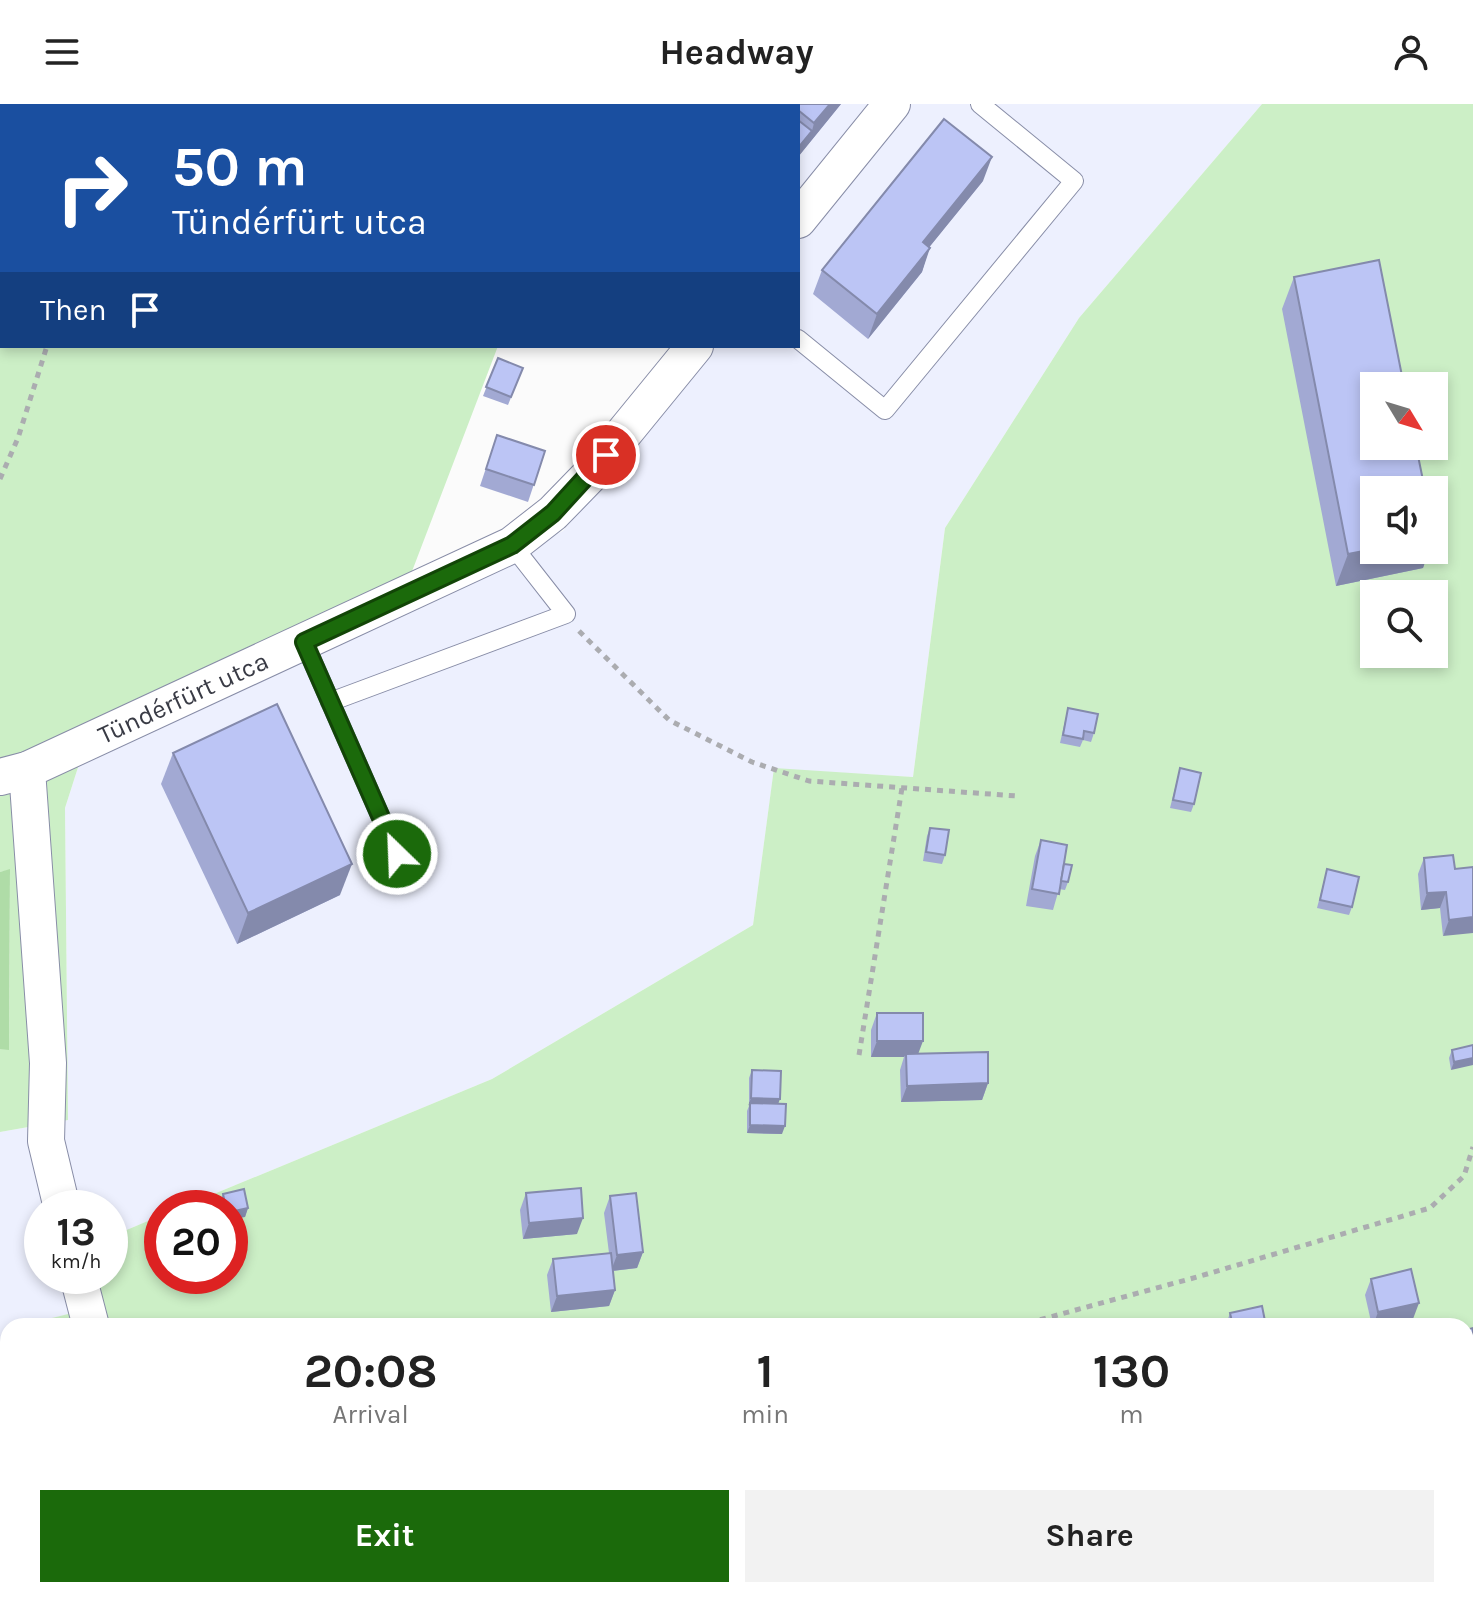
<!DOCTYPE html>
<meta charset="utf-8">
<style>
body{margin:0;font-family:Karla,sans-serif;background:#f2f2f2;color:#222;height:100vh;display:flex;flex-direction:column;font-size:30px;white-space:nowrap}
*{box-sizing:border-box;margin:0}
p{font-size:26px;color:#767676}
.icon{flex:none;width:44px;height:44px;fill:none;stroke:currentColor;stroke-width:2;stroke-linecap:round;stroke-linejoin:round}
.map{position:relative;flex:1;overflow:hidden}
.drawer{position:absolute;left:0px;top:1214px;width:1474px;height:280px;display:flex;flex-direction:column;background:#fff;border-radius:24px 24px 0 0;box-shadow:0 4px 12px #0003}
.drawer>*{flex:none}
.hud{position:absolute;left:0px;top:0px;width:800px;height:244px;box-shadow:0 4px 12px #0003;background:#1a4fa0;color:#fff;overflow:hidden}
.needle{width:52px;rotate:128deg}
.controls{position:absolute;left:1360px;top:268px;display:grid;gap:16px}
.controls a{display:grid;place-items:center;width:88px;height:88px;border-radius:0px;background:#fff;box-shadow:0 4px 12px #0003;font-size:40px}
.speed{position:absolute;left:24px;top:1086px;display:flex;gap:16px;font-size:40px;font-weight:700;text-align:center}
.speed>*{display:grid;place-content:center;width:104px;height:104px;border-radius:50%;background:#fff;box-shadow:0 4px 12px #0003;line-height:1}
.speed small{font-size:20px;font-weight:400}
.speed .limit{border:12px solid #d22;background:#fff;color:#111}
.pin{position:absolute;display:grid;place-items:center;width:68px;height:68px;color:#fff;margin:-34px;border:4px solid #fff;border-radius:50%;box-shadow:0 2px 8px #0007}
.me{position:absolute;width:88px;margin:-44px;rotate:336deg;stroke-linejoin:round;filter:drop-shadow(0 0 6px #0008)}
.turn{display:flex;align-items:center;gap:28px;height:168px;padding:0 40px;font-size:36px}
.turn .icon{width:104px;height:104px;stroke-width:2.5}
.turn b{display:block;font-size:56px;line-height:68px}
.then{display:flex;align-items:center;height:76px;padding:0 40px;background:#0003;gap:16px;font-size:30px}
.eta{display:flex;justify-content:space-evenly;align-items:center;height:136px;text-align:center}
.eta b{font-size:48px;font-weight:700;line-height:56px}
.cta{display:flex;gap:16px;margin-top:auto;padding:16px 40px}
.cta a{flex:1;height:92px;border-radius:0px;background:#1b6a0b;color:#fff;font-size:32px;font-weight:700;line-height:92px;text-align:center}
.cta a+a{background:#f2f2f2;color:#222}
header{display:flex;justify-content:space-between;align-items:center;height:104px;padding:0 40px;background:#fff;font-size:36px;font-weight:700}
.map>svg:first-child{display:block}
</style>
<header><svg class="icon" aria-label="menu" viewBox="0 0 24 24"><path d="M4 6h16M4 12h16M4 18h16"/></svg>Headway<svg class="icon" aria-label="person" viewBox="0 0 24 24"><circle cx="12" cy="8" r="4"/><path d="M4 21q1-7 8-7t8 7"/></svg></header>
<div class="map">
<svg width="1473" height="1494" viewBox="0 0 1473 1494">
<rect width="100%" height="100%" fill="#fbfbfb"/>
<path fill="#edf0fe" d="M408,0H1262L1079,214L945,424L913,673L774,665L753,821L492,975L180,1104H162V1111L110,1133V1104H42V1172H66L76,1208L53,1214L55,1222H8V1486H144L145,1494H0V1028L68,1016L65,704L81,654L563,427L710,251L700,242H798V2Z"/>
<g fill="#ccefc6" fill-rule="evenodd">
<path d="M0,0L410,2H2V242H498L398,504L81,654L65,704L68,1016L0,1028V945H9L10,766L0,768Z"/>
<path d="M1262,0H1473V1494H145L144,1486H1466V1222H55L52,1214L76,1208L66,1172H110V1133L162,1111V1172H230V1104H180L492,975L753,821L774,664L913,673L945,424L1079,214ZM1374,282H1434V342H1374ZM1374,386H1434V446H1374ZM1374,490H1434V550H1374Z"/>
</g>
<path fill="#afdca7" d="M10,765L9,946L0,945V768Z"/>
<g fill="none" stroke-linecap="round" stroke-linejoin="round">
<g stroke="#888da7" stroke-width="20">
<g id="service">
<path d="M594,0L596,2"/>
<path d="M723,2L724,0"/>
<path d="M798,235L885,306L1074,77L980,0"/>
<path d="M304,538L397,750"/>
<path d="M330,598L566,510L512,441"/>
<path d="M0,1333L8,1328"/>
</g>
</g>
<g stroke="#888da7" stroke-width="38">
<g id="minor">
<path d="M798,116L892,0"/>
<path d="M27,666L48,959L46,1037L62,1104"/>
<path id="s1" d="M0,673L27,666L512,441L553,409L588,373L695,242"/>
<path d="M78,1172L91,1222"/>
</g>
</g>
<g stroke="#abacb0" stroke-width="5" stroke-dasharray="6 6" stroke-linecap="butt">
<path d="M119,2L120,0"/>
<path d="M0,375L18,334L47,242"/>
<path d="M579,527L669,616L752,658L809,677L1017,692"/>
<path d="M859,951L902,684"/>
<path d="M1017,1222L1197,1173L1430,1104L1464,1072L1473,1043"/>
<path d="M161,1486L163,1494"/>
</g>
<use href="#service" stroke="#fff" stroke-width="18"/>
<use href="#minor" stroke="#fff" stroke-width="36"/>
</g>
<g fill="#a2a9d3">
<path d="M411,0H543L546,2H413Z"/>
<path d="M772,0H841L798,53V2H771Z"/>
<path d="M983,77L929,143L922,168L868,235L813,190L822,166Z"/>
<path d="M1294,173L1374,446H1429L1423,464L1336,482L1282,205Z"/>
<path d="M498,254L523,264L508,301L483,292Z"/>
<path d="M497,331L545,347L528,398L480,382Z"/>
<path d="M1068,604L1094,629L1091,638L1083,636L1080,643L1060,639Z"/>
<path d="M173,649L340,791L237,840L161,680Z"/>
<path d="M1180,664L1194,700L1191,708L1170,704Z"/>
<path d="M930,724L945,751L942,760L923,757L927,732Z"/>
<path d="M1041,736L1064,760L1068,778L1065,786L1059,785L1053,806L1026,802L1035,752Z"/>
<path d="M1424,754L1455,765L1473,763L1443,832L1440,804L1421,806L1418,770Z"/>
<path d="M1327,765L1352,803L1349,811L1317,804Z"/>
<path d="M877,909L918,949L988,979L982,996L901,998L900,966L904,953H871V926Z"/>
<path d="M1473,941L1451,966L1449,954L1452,946Z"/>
<path d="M752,966L778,1000L782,1030L747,1029V1007L749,1002V974Z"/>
<path d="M526,1089L577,1130L523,1135L520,1106Z"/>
<path d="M223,1090L248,1104L245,1113L230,1104H221L220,1098Z"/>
<path d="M610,1092L643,1148L637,1164L613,1167L615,1186L609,1202L551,1208L547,1171L553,1155L609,1149L604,1109Z"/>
<path d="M1371,1175L1413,1215L1383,1222H1372L1365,1191Z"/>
<path d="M1230,1209L1266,1222H1228L1227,1218Z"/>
<path d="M568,1486H601L600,1491L610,1494H568L567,1490Z"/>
<path d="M628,1486H666L669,1494H626Z"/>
</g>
<g fill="#848aac">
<path d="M830,0H841L798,53V44L812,27L814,19Z"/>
<path d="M992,53L983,77L914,162L923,138Z"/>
<path d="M930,144L922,168L868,235L877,210Z"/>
<path d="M1374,445V446H1429L1423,464L1336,482L1348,450Z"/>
<path d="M352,760L340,791L237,840L248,809Z"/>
<path d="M1446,788L1440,804L1421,806L1427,789Z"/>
<path d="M1473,813V829L1443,832L1449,816Z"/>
<path d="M877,937H923L917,953L906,950L904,953H871Z"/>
<path d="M1473,954V961L1451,966L1454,958Z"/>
<path d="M988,979L982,996L901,998L907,982Z"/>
<path d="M751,994L780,995L777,1003L750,999L748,1002Z"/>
<path d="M750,1021L785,1022L782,1030L747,1029Z"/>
<path d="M248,1104L245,1113L230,1116V1108Z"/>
<path d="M583,1114L577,1130L523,1135L529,1119Z"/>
<path d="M643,1148L637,1164L611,1167L617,1151Z"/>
<path d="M615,1186L609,1202L551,1208L557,1192Z"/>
<path d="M1419,1199L1413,1215L1383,1222H1373L1378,1208Z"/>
<path d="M1473,1269V1284L1466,1286V1271Z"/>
<path d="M601,1486L598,1494H576Z"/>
</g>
<g fill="#bcc5f5" stroke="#848aac" stroke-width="2">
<path d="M461,0H543L546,2H463Z"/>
<path d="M791,0H830L814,19L798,6V2H794Z"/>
<path d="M944,15L992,53L923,138L930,144L877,210L822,166Z"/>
<path d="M798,16L812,27L798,44Z"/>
<path d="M1379,156L1404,282H1374V342H1416L1425,386H1374V445L1348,450L1294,173Z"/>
<path d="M498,254L523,264L511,293L486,283Z"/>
<path d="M497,331L545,347L534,381L486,365Z"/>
<path d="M277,600L352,760L248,809L173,649Z"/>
<path d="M1068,604L1098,610L1094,629L1084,627L1083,635L1063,631Z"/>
<path d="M1180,664L1201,669L1194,700L1173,696Z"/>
<path d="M930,724L949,726L945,751L926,748Z"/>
<path d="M1041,736L1067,741L1059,790L1032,785Z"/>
<path d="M1453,751L1455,765L1473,763V813L1449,816L1446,788L1427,789L1424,754Z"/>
<path d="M1064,760L1072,761L1068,778L1061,777Z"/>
<path d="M1327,765L1359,773L1352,803L1320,796Z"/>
<rect x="877" y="909" width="46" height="28"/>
<path d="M1473,941V954L1454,958L1452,946Z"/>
<path d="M988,948V979L907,982L906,950Z"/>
<path d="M752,966L781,967L780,995L751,994Z"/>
<path d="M750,999L786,1000L785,1022L750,1021Z"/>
<path d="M581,1084L583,1114L529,1119L526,1089Z"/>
<path d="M244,1085L248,1104L230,1108V1104H226L223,1090Z"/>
<path d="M636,1089L643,1148L617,1151L610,1092Z"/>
<path d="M611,1149L615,1186L557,1192L553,1155Z"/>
<path d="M1411,1165L1419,1199L1378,1208L1371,1175Z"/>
<path d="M1262,1202L1266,1222H1233L1230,1209Z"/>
<path d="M1473,1224V1269L1466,1271V1226Z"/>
<path d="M571,1486H601L576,1494H574Z"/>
<path d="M635,1486H666L669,1494H637Z"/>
<path d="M608,1488L610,1494H589Z"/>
</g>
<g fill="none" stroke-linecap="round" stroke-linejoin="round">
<g stroke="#124507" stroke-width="20">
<path id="route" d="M397,750L304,538L512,441L553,409L606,351"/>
</g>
<use href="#route" stroke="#1b6a0b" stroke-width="14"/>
</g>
<g text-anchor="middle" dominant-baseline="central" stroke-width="7" stroke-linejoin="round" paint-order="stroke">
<g font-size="26" fill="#393b45" stroke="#fbfbfb">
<text stroke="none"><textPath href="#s1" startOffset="200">Tündérfürt utca</textPath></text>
</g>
</g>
</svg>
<div class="controls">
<a><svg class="needle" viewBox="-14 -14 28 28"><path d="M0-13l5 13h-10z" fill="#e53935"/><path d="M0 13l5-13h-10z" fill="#767676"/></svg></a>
<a><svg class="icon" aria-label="sound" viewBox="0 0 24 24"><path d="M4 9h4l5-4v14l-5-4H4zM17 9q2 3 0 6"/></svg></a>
<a><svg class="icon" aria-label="search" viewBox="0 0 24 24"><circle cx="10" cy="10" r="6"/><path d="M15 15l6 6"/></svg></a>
</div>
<div class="speed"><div>13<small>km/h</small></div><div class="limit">20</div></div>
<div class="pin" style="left:606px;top:351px;background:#d93025"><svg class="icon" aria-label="arrive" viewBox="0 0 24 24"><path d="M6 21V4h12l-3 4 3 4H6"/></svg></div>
<svg class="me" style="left:397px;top:750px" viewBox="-20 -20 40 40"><circle r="17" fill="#1b6a0b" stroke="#fff" stroke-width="3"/><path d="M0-11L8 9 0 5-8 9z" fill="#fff"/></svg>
<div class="hud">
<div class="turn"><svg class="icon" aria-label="right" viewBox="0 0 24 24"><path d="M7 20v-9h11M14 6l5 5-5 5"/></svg><div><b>50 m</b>Tündérfürt utca</div></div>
<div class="then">Then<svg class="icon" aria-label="arrive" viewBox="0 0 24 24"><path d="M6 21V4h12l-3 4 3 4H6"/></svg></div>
</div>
<section class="drawer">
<div class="eta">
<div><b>20:08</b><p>Arrival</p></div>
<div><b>1</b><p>min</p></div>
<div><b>130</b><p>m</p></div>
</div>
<div class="cta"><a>Exit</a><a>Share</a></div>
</section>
</div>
